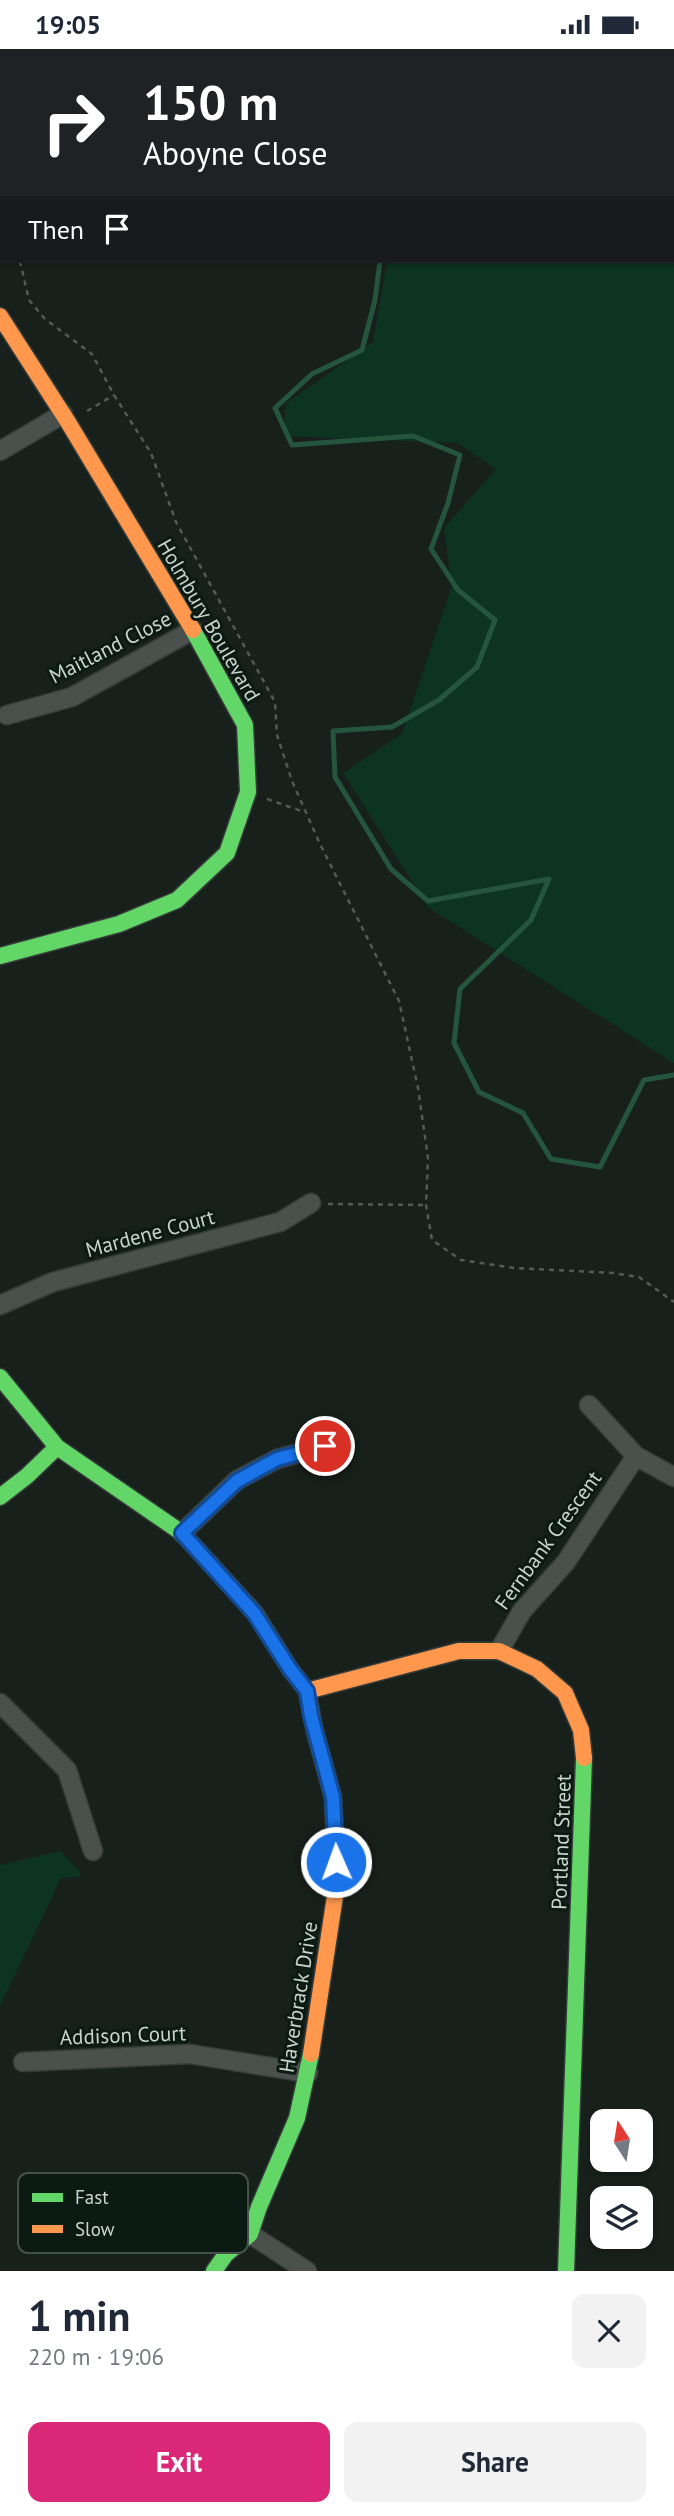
<!DOCTYPE html>
<meta charset="utf-8">
<style>
body{margin:0;font-family:"PT Sans",sans-serif;background:#f2f2f3;color:#1f2937;height:100vh;display:flex;flex-direction:column;font-size:26px;white-space:nowrap}
*{box-sizing:border-box;margin:0}
p{font-size:23px;color:#747a83}
.icon{flex:none;width:38px;height:38px;fill:none;stroke:currentColor;stroke-width:2;stroke-linecap:round;stroke-linejoin:round}
.map{position:relative;height:2222px;overflow:hidden}
.details{display:flex;flex-direction:column;background:#fff;flex:1}
.details>*{flex:none}
.top-card{position:absolute;left:0px;top:0px;width:676px;height:214px;box-shadow:0 2px 5px #0004;background:#202124;color:#fff;overflow:hidden}
.needle{width:46px;rotate:348deg}
.controls{position:absolute;left:590px;top:2060px;display:grid;gap:14px}
.controls a{display:grid;place-items:center;width:63px;height:63px;border-radius:14px;background:#fff;box-shadow:0 2px 5px #0004;font-size:35px}
.pin{position:absolute;display:grid;place-items:center;width:60px;height:60px;color:#fff;margin:-30px;border:4px solid #fff;border-radius:50%;box-shadow:0 2px 7px #0007}
.me{position:absolute;width:77px;margin:-38px;rotate:358deg;stroke-linejoin:round;filter:drop-shadow(0 0 5px #0008)}
.turn{display:flex;align-items:center;gap:24px;height:147px;padding:0 28px;font-size:32px}
.turn .icon{width:91px;height:91px;stroke-width:2.5}
.turn b{display:block;font-size:49px;line-height:60px}
.then{display:flex;align-items:center;height:66px;padding:0 28px;background:#0003;gap:14px;font-size:26px}
.round{display:grid;place-items:center;flex:none;width:74px;height:74px;border-radius:14px;background:#f2f2f3}
.summary{display:flex;align-items:center;justify-content:space-between;height:119px;padding:0 28px}
h1{font-size:42px;font-weight:600;line-height:52px}
.button{display:flex;gap:14px;margin-top:auto;padding:14px 28px}
.button a{flex:1;height:80px;border-radius:14px;background:#db2777;color:#fff;font-size:28px;font-weight:600;line-height:80px;text-align:center}
.button a+a{background:#f2f2f3;color:#1f2937}
.status{display:flex;justify-content:space-between;align-items:center;height:49px;padding:0 35px;background:#fff;direction:ltr}
.status svg{height:19px;fill:currentColor}
.map>svg:first-child{display:block}
</style>
<div class="status"><b>19:05</b><svg viewBox="0 0 49 12"><path d="M0 12V9h3v3zM5 12V6h3v6zM10 12V3h3v9zM15 12V0h3v12zM26 1h20v11H26zM47 4h2v5h-2z"/></svg></div>
<div class="map">
<svg width="674" height="2222" viewBox="0 0 674 2222">
<rect width="100%" height="100%" fill="#18201c"/>
<g fill="#0d3321">
<path d="M99,0H674V1014L429,859L343,724L402,685L452,537L444,479L496,420L457,394L285,387V355L373,293L387,212H674V2H98Z"/>
<path d="M60,1802L80,1822V1828L61,1829L0,1957V1816Z"/>
</g>
<g fill="none" stroke-linecap="round" stroke-linejoin="round">
<g stroke="#25563d" stroke-width="5">
<path d="M88,0L89,2"/>
<path d="M380,212L375,251L362,301L312,325L275,359L292,396L413,387L460,406L448,454L431,500L458,541L495,571L477,618L439,651L392,678L333,682L335,728L391,820L428,852L549,830L531,871L460,940L454,994L479,1043L523,1064L551,1110L600,1118L644,1031L674,1026"/>
</g>
<g stroke="#353c39" stroke-width="21">
<g id="street">
<path d="M0,402L63,365"/>
<path d="M7,666L72,648L193,581"/>
<path d="M0,1256L53,1233L280,1173L311,1154"/>
<path d="M589,1356L636,1407L674,1428"/>
<path d="M182,1484L237,1431L277,1410L325,1397"/>
<path d="M499,1602L522,1562L566,1513L636,1407"/>
<path d="M0,1654L67,1721L93,1802"/>
<path d="M23,2013L190,2005L308,2024"/>
<path d="M250,2185L307,2222"/>
</g>
</g>
<g stroke="#353c39" stroke-width="19">
<g id="fast">
<path d="M0,907L119,875L177,851L227,804L248,743L245,676L193,581"/>
<path d="M0,1328L57,1398L182,1484L255,1564L290,1620L307,1642L315,1683"/>
<path d="M0,1448L27,1427L57,1398"/>
<path d="M214,2222L226,2205L250,2185L259,2158L297,2069L311,2005"/>
<path d="M566,2222L584,1709"/>
</g>
</g>
<g stroke="#353c39" stroke-width="19">
<g id="slow">
<path d="M0,267L68,373L193,581"/>
<path d="M307,1642L459,1602H499L537,1620L565,1644L581,1681L584,1709"/>
<path d="M311,2005L337,1834L333,1748L315,1683"/>
</g>
</g>
<g stroke="#545b57" stroke-width="2.5" stroke-dasharray="5 5" stroke-linecap="butt">
<path d="M0,118L2,133"/>
<path d="M20,212L29,251L45,270L92,305L114,346L151,404L176,473L275,653L277,686L292,732L320,795L399,952L418,1039L428,1109L426,1156L432,1191L461,1211L514,1219L613,1224L639,1228L674,1253"/>
<path d="M87,362L114,346"/>
<path d="M267,750L304,763"/>
<path d="M328,1155L426,1156"/>
</g>
<use href="#street" stroke="#4a514d" stroke-width="18"/>
<use href="#fast" stroke="#63d668" stroke-width="16"/>
<use href="#slow" stroke="#ff974d" stroke-width="16"/>
</g>
<g fill="none" stroke-linecap="round" stroke-linejoin="round">
<g stroke="#114b97" stroke-width="18">
<path id="route" d="M325,1397L277,1410L237,1432L182,1484L254,1564L290,1620L307,1642L311,1667L333,1748L336,1813"/>
</g>
<use href="#route" stroke="#1a73e8" stroke-width="12"/>
</g>
<g text-anchor="middle" dominant-baseline="central" stroke-width="6" stroke-linejoin="round" paint-order="stroke">
<g font-size="21" fill="#cbd5cf" stroke="#0b1a12">
<text transform="translate(209 571) rotate(60)">Holmbury Boulevard</text>
<text transform="translate(110 598) rotate(-27)">Maitland Close</text>
<text transform="translate(150 1184) rotate(-15)">Mardene Court</text>
<text transform="translate(548 1491) rotate(-54)">Fernbank Crescent</text>
<text transform="translate(561 1793) rotate(-88)">Portland Street</text>
<text transform="translate(298 1948) rotate(-81)">Haverbrack Drive</text>
<text transform="translate(123 1986) rotate(-2)">Addison Court</text>
</g>
</g>
<rect x="18" y="2124" width="230" height="80" rx="10" fill="#0b1a12" stroke="#45524b" stroke-width="2"/>
<rect x="32" y="2144" width="31" height="9" fill="#63d668"/>
<rect x="32" y="2176" width="31" height="8" fill="#ff974d"/>
<g font-size="19" fill="#cbd5cf">
<text x="75" y="2155">Fast</text>
<text x="75" y="2187">Slow</text>
</g>
</svg>
<div class="controls">
<a><svg class="needle" viewBox="-14 -14 28 28"><path d="M0-13l5 13h-10z" fill="#e53935"/><path d="M0 13l5-13h-10z" fill="#747a83"/></svg></a>
<a><svg class="icon" aria-label="layers" viewBox="0 0 24 24"><path d="M12 4l9 5-9 5-9-5zM3 14l9 5 9-5"/></svg></a>
</div>
<div class="pin" style="left:325px;top:1397px;background:#d93025"><svg class="icon" aria-label="arrive" viewBox="0 0 24 24"><path d="M6 21V4h12l-3 4 3 4H6"/></svg></div>
<svg class="me" style="left:336px;top:1813px" viewBox="-20 -20 40 40"><circle r="17" fill="#1a73e8" stroke="#fff" stroke-width="3"/><path d="M0-11L8 9 0 5-8 9z" fill="#fff"/></svg>
<div class="top-card">
<div class="turn"><svg class="icon" aria-label="right" viewBox="0 0 24 24"><path d="M7 20v-9h11M14 6l5 5-5 5"/></svg><div><b>150 m</b>Aboyne Close</div></div>
<div class="then">Then<svg class="icon" aria-label="arrive" viewBox="0 0 24 24"><path d="M6 21V4h12l-3 4 3 4H6"/></svg></div>
</div>
</div>
<section class="details">
<div class="summary"><div><h1>1 min</h1><p>220 m · 19:06</p></div><a class="round"><svg class="icon" aria-label="close" viewBox="0 0 24 24"><path d="M6 6l12 12M18 6L6 18"/></svg></a></div>
<div class="button"><a>Exit</a><a>Share</a></div>
</section>
